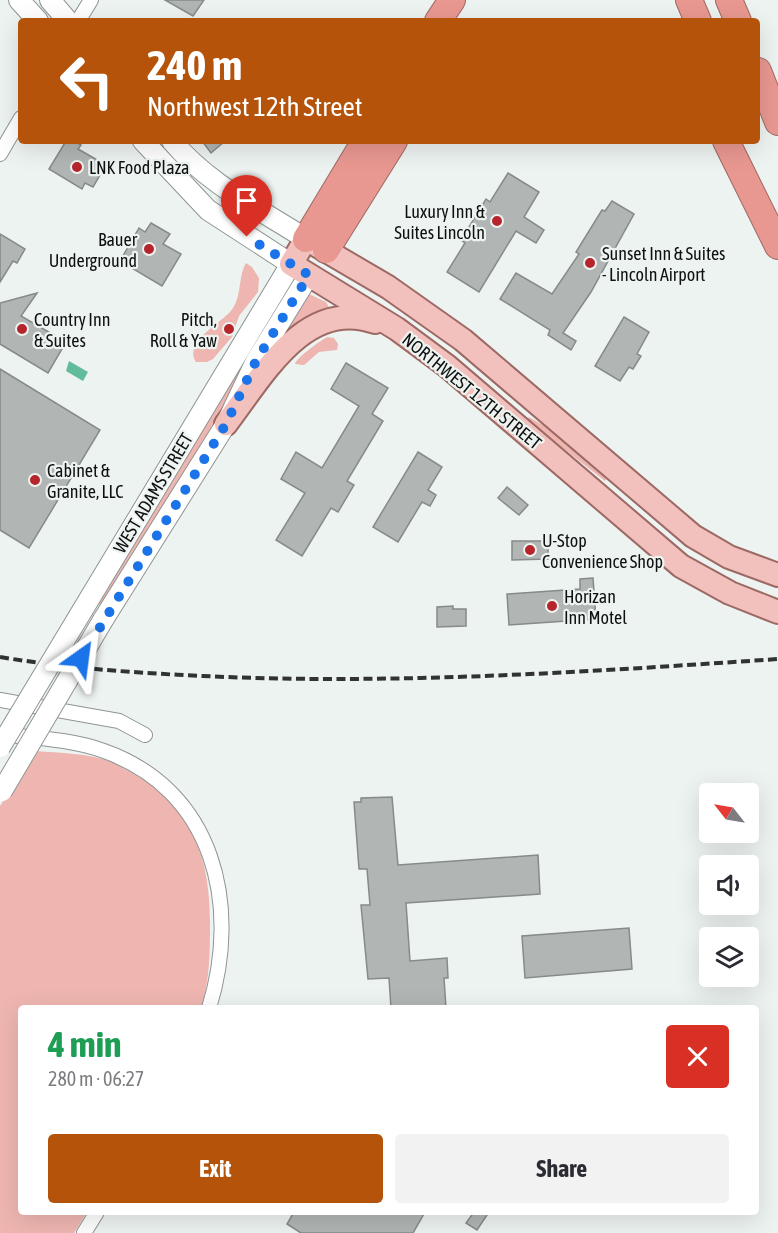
<!DOCTYPE html>
<meta charset="utf-8">
<style>
body{margin:0;font-family:"Asap Condensed",sans-serif;background:#f2f2f3;color:#2b2b33;height:100vh;display:flex;flex-direction:column;font-size:22px;white-space:nowrap}
*{box-sizing:border-box;margin:0}
p{font-size:20px;color:#7c7c81}
.icon{flex:none;width:33px;height:33px;fill:none;stroke:currentColor;stroke-width:2;stroke-linecap:round;stroke-linejoin:round}
.map{position:relative;flex:1;overflow:hidden}
.drawer{position:absolute;left:18px;top:1005px;width:741px;height:210px;display:flex;flex-direction:column;background:#fff;border-radius:6px;box-shadow:0 6px 24px #0002}
.drawer>*{flex:none}
.guide{position:absolute;left:18px;top:18px;width:742px;height:126px;border-radius:6px;box-shadow:0 6px 24px #0002;background:#b45309;color:#fff;overflow:hidden}
.needle{width:39px;rotate:301deg}
.buttons{position:absolute;left:699px;top:783px;display:grid;gap:12px}
.buttons a{display:grid;place-items:center;width:60px;height:60px;border-radius:6px;background:#fff;box-shadow:0 6px 24px #0002;font-size:30px}
.pin{position:absolute;display:grid;place-items:center;width:51px;height:51px;color:#fff;margin:-62px -26px;border-radius:50% 50% 50% 0;rotate:-45deg;box-shadow:0 0 6px #0007}
.pin .icon{rotate:45deg}
.me{position:absolute;width:66px;margin:-33px;rotate:31deg;stroke-linejoin:round;filter:drop-shadow(0 0 4px #0008)}
.turn{display:flex;align-items:center;gap:21px;height:126px;padding:0 30px;font-size:27px}
.turn .icon{width:78px;height:78px;stroke-width:2.5}
.turn b{display:block;font-size:42px;line-height:51px}
.round{display:grid;place-items:center;flex:none;width:63px;height:63px;border-radius:6px;background:#f2f2f3}
.overview{display:flex;align-items:center;justify-content:space-between;height:102px;padding:0 30px}
h1{font-size:36px;font-weight:700;line-height:45px;color:#1e9e55}
.button{display:flex;gap:12px;margin-top:auto;padding:12px 30px}
.button a{flex:1;height:69px;border-radius:6px;background:#b45309;color:#fff;font-size:24px;font-weight:700;line-height:69px;text-align:center}
.button a+a{background:#f2f2f3;color:#2b2b33}
.map>svg:first-child{display:block}
</style>
<div class="map">
<svg width="778" height="1233" viewBox="0 0 778 1233">
<rect width="100%" height="100%" fill="#edf3f0"/>
<g fill="#efb6b1">
<path d="M246,263L252,267L259,278L258,292L239,316L232,337L213,359L207,362H196C183,343 219,324 230,312C243,297 237,279 246,263Z"/>
<path d="M286,289L288,291L230,400L103,607L95,602Z"/>
<path d="M307,293L326,302L330,309L316,314L290,331L287,329Z"/>
<path d="M327,337L334,338L338,344L337,350L319,352L304,365L295,364C297,357 320,341 327,337Z"/>
<path d="M529,417L558,434L608,477L605,481L527,420Z"/>
<path d="M35,751C61,753 87,753 112,762C120,765 128,771 136,775C193,809 210,859 210,922C210,950 210,981 201,1008H21V1212H87L74,1233H0V806Z"/>
</g>
<path fill="#60bc9a" d="M69,361L88,372L83,381L66,371Z"/>
<g fill="#b1b6b4" stroke="#858b88" stroke-width="1.5">
<path d="M165,0H204L193,16Z"/>
<path d="M66,141H74L81,145L78,149L106,165L93,187L85,183L82,189L49,169Z"/>
<path d="M202,141H225L211,153Z"/>
<path d="M508,173L539,192L524,217L544,230L536,243L516,231L479,292L447,272L465,243L461,240L486,199L490,202Z"/>
<path d="M612,201L634,214L591,292L563,333L576,341L571,350L548,335L550,330L500,299L516,273L552,294L579,254L576,252L602,210L605,211Z"/>
<path d="M151,223L170,234L163,244L181,254L162,286L120,261L139,228L145,232Z"/>
<path d="M0,234L25,249L17,263L13,261L0,282Z"/>
<path d="M37,293L21,316L66,342L48,373L0,344V303Z"/>
<path d="M624,317L649,332L637,354L641,356L633,369L629,367L620,381L595,366Z"/>
<path d="M346,363L388,388L372,414L383,421L347,481L354,485L338,512L331,508L302,556L276,540L305,493L281,479L296,452L322,468L359,406L331,389Z"/>
<path d="M0,369L100,430L29,548L0,530Z"/>
<path d="M418,452L442,467L428,490L436,495L430,506L422,502L398,542L373,527Z"/>
<path d="M507,487L528,505L519,515L498,498Z"/>
<path d="M512,541H548V559L512,560Z"/>
<path d="M593,578L596,619L509,625L507,594L580,589V579Z"/>
<path d="M453,606V609H466V626L437,627V607Z"/>
<path d="M392,797L398,865L538,855L540,894L406,903L410,961L447,958L448,978H444L446,1008H391L389,978L368,979L361,905H370L367,869H359L354,802H361V798Z"/>
<path d="M629,928L632,969L525,978L522,936Z"/>
<path d="M294,1212H425L413,1233H301L287,1224Z"/>
<path d="M474,1212H489L477,1230L466,1223Z"/>
</g>
<g fill="none" stroke-linecap="round" stroke-linejoin="round">
<g stroke="#8f9592" stroke-width="16">
<g id="minor">
<path d="M78,21L91,0"/>
<path d="M0,154L21,118"/>
<path d="M0,700L119,721L145,735"/>
<path d="M0,734C34,738 71,739 104,751C214,790 241,905 209,1008"/>
<path d="M84,1233L97,1212"/>
</g>
</g>
<g stroke="#8f9592" stroke-width="22">
<g id="secondary">
<path d="M19,0L38,21"/>
<path d="M50,0L68,21"/>
<path d="M172,141C209,185 258,208 306,239"/>
<path d="M79,616L291,264L208,210L143,141"/>
<path d="M103,620L226,424L256,361L309,275"/>
</g>
</g>
<g stroke="#9d6964" stroke-width="26">
<g id="primary">
<path d="M226,424C262,377 305,297 375,322"/>
<path d="M778,575L729,557L693,536L463,340L388,287L306,239L291,264L397,329L447,366L681,566L730,593L778,612"/>
</g>
</g>
<g stroke="#9d6964" stroke-width="28">
<g id="motorway">
<path d="M689,0L698,21"/>
<path d="M729,0L738,21"/>
<path d="M438,21L452,0"/>
<path d="M758,71L778,122"/>
<path d="M726,141L778,246"/>
<path d="M306,239L365,141"/>
<path d="M326,250L394,141"/>
</g>
</g>
<use href="#minor" stroke="#fff" stroke-width="14"/>
<use href="#secondary" stroke="#fff" stroke-width="20"/>
<use href="#primary" stroke="#f2c1bd" stroke-width="22"/>
<use href="#motorway" stroke="#e99891" stroke-width="26"/>
<path stroke="#303332" stroke-width="4" stroke-dasharray="9 4.5" stroke-linecap="butt" d="M0,657C67,668 135,673 203,676C395,685 586,672 778,659"/>
<g stroke="#8f9592" stroke-width="22" stroke-linecap="butt">
<g id="secondary-bridge">
<path d="M0,747L79,616"/>
<path d="M2,791L103,620"/>
</g>
</g>
<use href="#secondary-bridge" stroke="#fff" stroke-width="20"/>
</g>
<g fill="none" stroke-linecap="round" stroke-linejoin="round">
<path stroke="#1a73e8" stroke-width="10" stroke-dasharray="0 18" d="M81,658L226,424L256,361L309,275L247,237"/>
</g>
<g fill="#b6252c" stroke="#edf3f0" stroke-width="2">
<circle cx="77" cy="167" r="6"/>
<circle cx="497" cy="221" r="6"/>
<circle cx="149" cy="249" r="6"/>
<circle cx="590" cy="263" r="6"/>
<circle cx="22" cy="329" r="6"/>
<circle cx="229" cy="329" r="6"/>
<circle cx="35" cy="480" r="6"/>
<circle cx="530" cy="550" r="6"/>
<circle cx="552" cy="606" r="6"/>
</g>
<g text-anchor="middle" dominant-baseline="central" stroke-width="4.5" stroke-linejoin="round" paint-order="stroke">
<g font-size="18" fill="#0f1110" stroke="#edf3f0" text-anchor="start">
<text x="89" y="167">LNK Food Plaza</text>
<text x="485" y="211" text-anchor="end">Luxury Inn &amp;<tspan x="485" dy="21">Suites Lincoln</tspan></text>
<text x="137" y="239" text-anchor="end">Bauer<tspan x="137" dy="21">Underground</tspan></text>
<text x="602" y="253">Sunset Inn &amp; Suites<tspan x="602" dy="21">- Lincoln Airport</tspan></text>
<text x="34" y="319">Country Inn<tspan x="34" dy="21">&amp; Suites</tspan></text>
<text x="217" y="319" text-anchor="end">Pitch,<tspan x="217" dy="21">Roll &amp; Yaw</tspan></text>
<text x="47" y="470">Cabinet &amp;<tspan x="47" dy="21">Granite, LLC</tspan></text>
<text x="542" y="540">U-Stop<tspan x="542" dy="21">Convenience Shop</tspan></text>
<text x="564" y="596">Horizan<tspan x="564" dy="21">Inn Motel</tspan></text>
</g>
<g font-size="18" fill="#0f1110" stroke="#edf3f0">
<text transform="translate(472 391) rotate(39)">NORTHWEST 12TH STREET</text>
<text transform="translate(153 493) rotate(-59)">WEST ADAMS STREET</text>
</g>
</g>
</svg>
<div class="buttons">
<a><svg class="needle" viewBox="-14 -14 28 28"><path d="M0-13l5 13h-10z" fill="#e53935"/><path d="M0 13l5-13h-10z" fill="#7c7c81"/></svg></a>
<a><svg class="icon" aria-label="sound" viewBox="0 0 24 24"><path d="M4 9h4l5-4v14l-5-4H4zM17 9q2 3 0 6"/></svg></a>
<a><svg class="icon" aria-label="layers" viewBox="0 0 24 24"><path d="M12 4l9 5-9 5-9-5zM3 14l9 5 9-5"/></svg></a>
</div>
<div class="pin" style="left:247px;top:237px;background:#d93025"><svg class="icon" aria-label="arrive" viewBox="0 0 24 24"><path d="M6 21V4h12l-3 4 3 4H6"/></svg></div>
<svg class="me" style="left:81px;top:658px" viewBox="-20 -20 40 40"><path d="M0-17L14 15 0 8-14 15z" fill="#1a73e8" stroke="#fff" stroke-width="4"/></svg>
<div class="guide">
<div class="turn"><svg class="icon" aria-label="left" viewBox="0 0 24 24"><path d="M17 20v-9H6M10 6l-5 5 5 5"/></svg><div><b>240 m</b>Northwest 12th Street</div></div>
</div>
<section class="drawer">
<div class="overview"><div><h1>4 min</h1><p>280 m · 06:27</p></div><a class="round" style="background:#d93025;color:#fff"><svg class="icon" aria-label="close" viewBox="0 0 24 24"><path d="M6 6l12 12M18 6L6 18"/></svg></a></div>
<div class="button"><a>Exit</a><a>Share</a></div>
</section>
</div>
